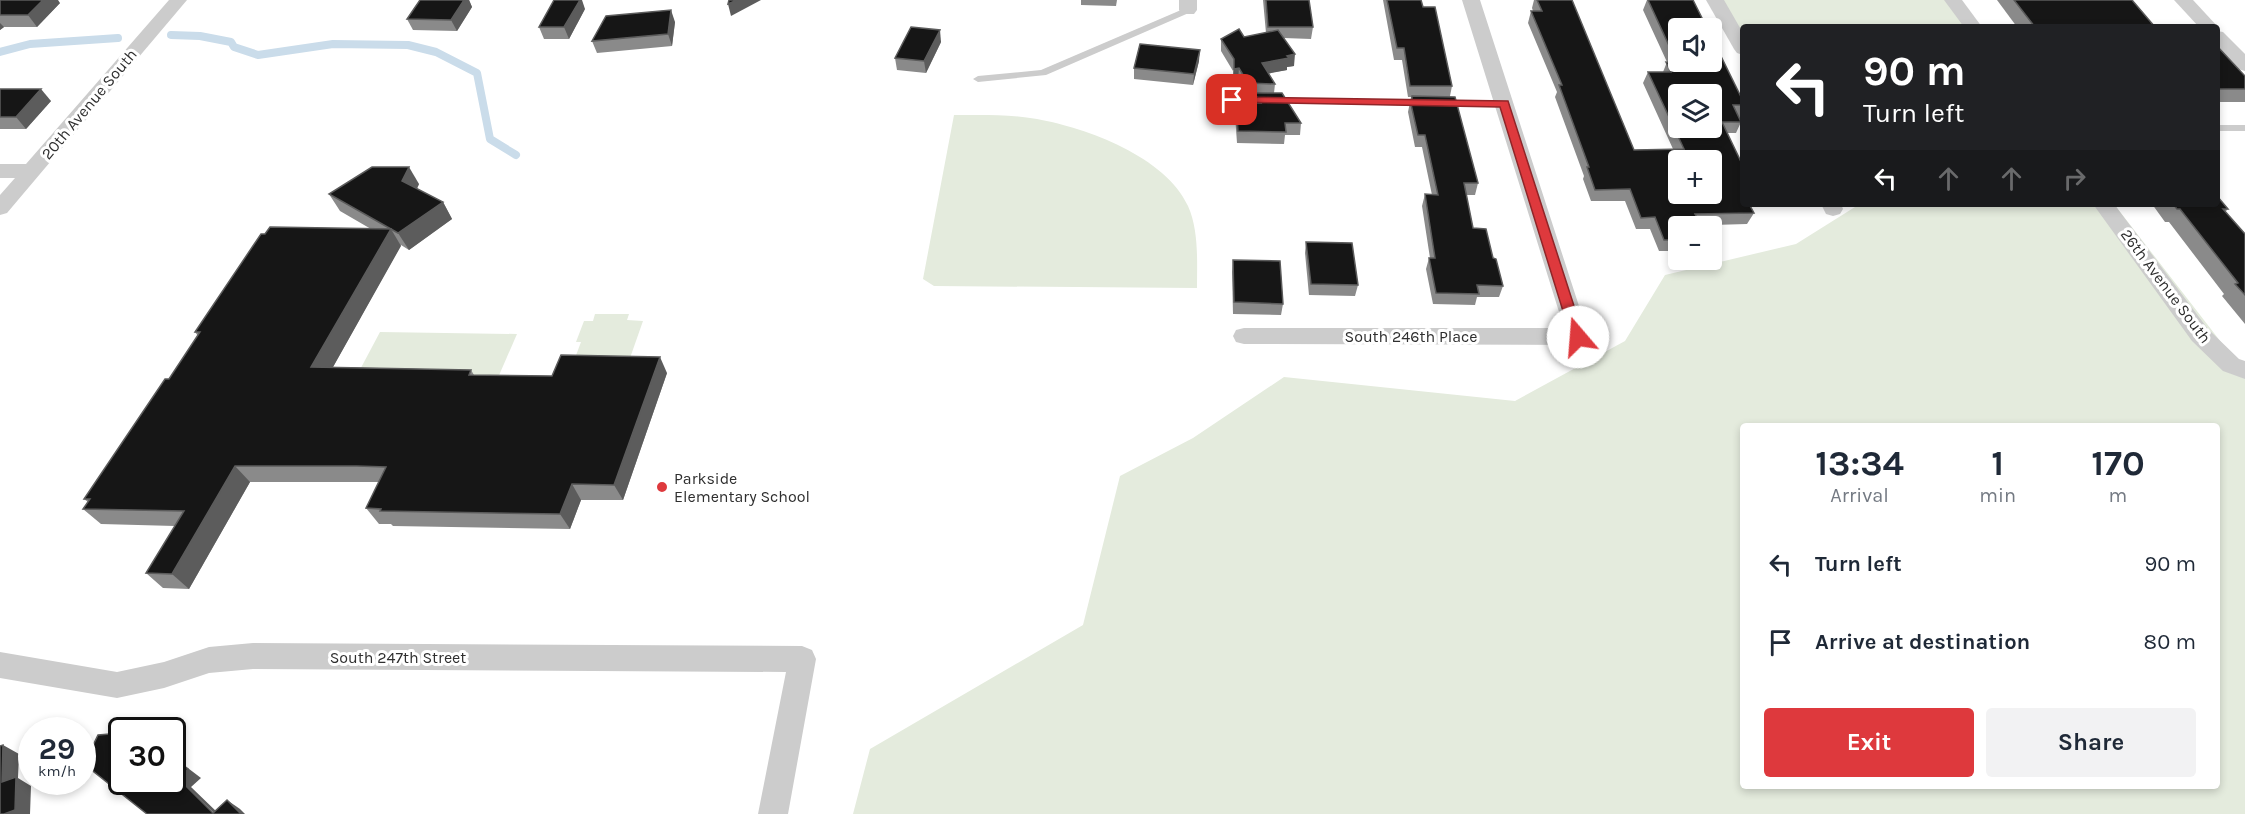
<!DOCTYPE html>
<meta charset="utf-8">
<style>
body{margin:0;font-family:Karla,sans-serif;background:#f2f2f3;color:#1f2937;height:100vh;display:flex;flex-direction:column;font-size:22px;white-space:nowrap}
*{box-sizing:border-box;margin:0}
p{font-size:20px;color:#747a83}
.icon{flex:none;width:33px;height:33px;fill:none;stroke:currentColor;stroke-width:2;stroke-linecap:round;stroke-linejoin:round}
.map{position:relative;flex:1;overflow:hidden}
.side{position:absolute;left:1740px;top:423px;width:480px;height:366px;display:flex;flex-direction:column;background:#fff;border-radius:6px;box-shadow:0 3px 9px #0003}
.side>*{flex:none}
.hud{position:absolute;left:1740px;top:24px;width:480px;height:183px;border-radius:6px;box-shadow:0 3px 9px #0003;background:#202124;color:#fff;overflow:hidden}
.buttons{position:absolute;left:1668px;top:18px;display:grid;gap:12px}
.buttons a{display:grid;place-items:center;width:54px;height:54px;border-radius:6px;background:#fff;box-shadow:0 3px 9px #0003;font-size:30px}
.speed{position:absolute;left:18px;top:717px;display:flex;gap:12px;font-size:30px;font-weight:700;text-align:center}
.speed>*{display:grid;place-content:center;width:78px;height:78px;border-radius:50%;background:#fff;box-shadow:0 3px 9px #0003;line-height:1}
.speed small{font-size:15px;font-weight:400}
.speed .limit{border:3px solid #111;border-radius:9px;background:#fff;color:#111}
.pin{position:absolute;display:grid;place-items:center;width:51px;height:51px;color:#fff;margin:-26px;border-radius:12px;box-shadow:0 3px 9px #0006}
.me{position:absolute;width:66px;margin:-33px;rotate:342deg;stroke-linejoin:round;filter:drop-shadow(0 0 4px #0008)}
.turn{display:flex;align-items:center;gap:21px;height:126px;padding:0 24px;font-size:27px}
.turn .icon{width:78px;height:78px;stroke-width:2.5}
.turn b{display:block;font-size:42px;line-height:51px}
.lanes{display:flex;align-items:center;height:57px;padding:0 24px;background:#0003;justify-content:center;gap:30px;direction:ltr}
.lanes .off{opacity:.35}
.eta{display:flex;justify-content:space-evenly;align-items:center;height:102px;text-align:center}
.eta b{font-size:36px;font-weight:700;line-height:42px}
.cta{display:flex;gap:12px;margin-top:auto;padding:12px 24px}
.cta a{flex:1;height:69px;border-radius:6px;background:#de393d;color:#fff;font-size:24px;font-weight:700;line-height:69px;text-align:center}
.cta a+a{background:#f2f2f3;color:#1f2937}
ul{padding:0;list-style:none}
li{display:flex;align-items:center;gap:18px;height:78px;padding:0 24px}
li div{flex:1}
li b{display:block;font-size:22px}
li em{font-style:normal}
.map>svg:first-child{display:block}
</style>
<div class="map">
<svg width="2245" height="814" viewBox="0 0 2245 814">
<rect width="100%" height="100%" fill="#fff"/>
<g fill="#e4ebdd" fill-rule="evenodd">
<path d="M1721,0H1956L1977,27H1743V34Z"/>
<path d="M954,115C982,115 1010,114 1037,119C1087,128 1166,157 1188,206C1199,231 1197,261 1197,288L934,286L923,279Z"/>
<path d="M1853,204H2114L2245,373V814H853L870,749L1083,625L1120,476L1193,438L1284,377L1515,401L1625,341L1665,275L1796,244L1855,207ZM1743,426H2217V786H1743Z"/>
<path d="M595,314H629L627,320L643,321L630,358H575L581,342H576L584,321H593Z"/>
<path d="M380,332L517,334L497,380L355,379Z"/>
</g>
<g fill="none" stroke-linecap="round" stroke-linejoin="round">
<g stroke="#cadcea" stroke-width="8">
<path d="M171,35L200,36L231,42L234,47L258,55L333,44L408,45L436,52L477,73L490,139L516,155"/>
<path d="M0,52L30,44L118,38"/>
</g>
<g fill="#ccc" fill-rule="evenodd">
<path d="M1188,7L1192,10L1191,12L1046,75L978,82L973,79L978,76L1041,70Z"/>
<path d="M1232,97L1425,100L1430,103L1425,106L1229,102V98Z"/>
<path d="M1442,100L1504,101L1509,104L1504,107L1439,105L1437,103Z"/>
<rect x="2217" y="125" width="28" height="6"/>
</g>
<g fill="#ccc" fill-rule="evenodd">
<path d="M169,0H187L7,213L0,215V195L15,178H0V164H26Z"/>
<path d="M1179,0H1197V10L1194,14H1182L1179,10Z"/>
<path d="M1462,0H1480L1589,337L1586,343L1578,345L1244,344L1236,342L1233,336L1236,330L1244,328H1564Z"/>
<path d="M1706,0H1724L1743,33V55L1737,53L1734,49Z"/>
<path d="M1944,0H1962L1982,27H1964Z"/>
<path d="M2174,0H2193L2218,27H2199Z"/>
<path d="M2217,31L2223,32L2245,54V71L2238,69L2217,47Z"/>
<path d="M1821,204H1841L1843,209L1840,214L1833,216L1826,214Z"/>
<path d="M2093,204H2114L2208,329L2239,359L2245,361V379L2223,371L2192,341Z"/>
<path d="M253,643L802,646L812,650L816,659L788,814H758L786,672L253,669L209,673L164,688L117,698L0,678V652L117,672L164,662L209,647Z"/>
</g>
</g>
<g fill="#8a8a8a">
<path d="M0,0L60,3L37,27H4L0,30Z"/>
<path d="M420,0H469L472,7L457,31L413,30L407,19Z"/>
<path d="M1081,0H1117L1116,6L1081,5Z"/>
<path d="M1263,0H1309L1313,27L1311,39L1284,38L1294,66L1287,67V70L1268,73L1275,84L1274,93L1301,123L1300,135H1285L1284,144L1237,143L1235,115L1236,103H1253L1254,95H1247L1238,80L1233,81V71L1221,51V39L1244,37L1266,33Z"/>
<path d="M1383,0H1421L1423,7L1452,86L1450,96L1478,183L1475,195H1466L1473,228L1493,258L1503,286L1499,297H1477L1475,305L1433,304L1426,269L1429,258H1430L1422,206L1425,194L1432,195L1422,147H1415L1408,112L1411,97H1408L1402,60H1394Z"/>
<path d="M1534,0H1572L1634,150L1673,149L1643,83L1648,72H1663L1667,62L1643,10L1647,0H1693L1743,101V110L1740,117L1741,122L1736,133H1727L1743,204H1750H1749L1754,213L1747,224L1678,226V251H1659L1650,229H1636L1625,201H1591L1583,179L1584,176L1555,97L1557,92L1528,23L1531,11H1533L1532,8Z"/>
<path d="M1997,0H2132L2155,27H2017Z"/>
<path d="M585,9L569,39H544L539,27Z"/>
<path d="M675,22L672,46L597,53L592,41Z"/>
<path d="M941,42L926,73L897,70L895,58Z"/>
<path d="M2217,46L2245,76V102H2217Z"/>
<path d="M1199,61L1193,85L1134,79V68Z"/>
<path d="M0,89L51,101L26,129H0Z"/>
<path d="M419,184L417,189L443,202L452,219L409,250L401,245L333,367L471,370L474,375L552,376L667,373L623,500H581L570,529L393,526L391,524H379L366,508L379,482H250L189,589L163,588L146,573L175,526L101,524L83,509L88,502L84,499L169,379L198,336L195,332L371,229L340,211L329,194Z"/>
<path d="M2152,204H2217L2228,209L2225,212L2245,234V324L2222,296L2224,294L2169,222H2165Z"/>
<path d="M1306,242L1358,285L1355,296L1309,295L1305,253Z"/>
<path d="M1233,260L1283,304L1281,315L1233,314L1232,272Z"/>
</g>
<g fill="#5c5c5c">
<path d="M43,0H58L60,3L37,27L28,15Z"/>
<path d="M464,0H469L472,7L457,31L451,20Z"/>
<path d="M580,0H582L585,9L569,39L564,27Z"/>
<path d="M737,0H761L731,16L728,4Z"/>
<path d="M671,10L675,22L672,46L668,34Z"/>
<path d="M0,23L4,27L0,30Z"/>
<path d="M940,30L941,42L926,73L924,61Z"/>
<path d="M1200,50L1199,61L1193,85L1194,74Z"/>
<path d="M1295,54L1294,66L1287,67V70L1261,75L1262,63Z"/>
<path d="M1239,68L1238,80L1233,81L1234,69Z"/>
<path d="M41,89L51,101L26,129L16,117Z"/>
<path d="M409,167L419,184L412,198L402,181Z"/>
<path d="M443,202L452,219L409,250L398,233Z"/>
<path d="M391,229L401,246L324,383L311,367Z"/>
<path d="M660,357L667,373L623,500L614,485Z"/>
<path d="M235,466L250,482L189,589L172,574Z"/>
<path d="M572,484L581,500L570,529L560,514Z"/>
<path d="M3,745L19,754L18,778L31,786L30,814H4L2,782Z"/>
<path d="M172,756L201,778L191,787L219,814H215L178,778Z"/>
<path d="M227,800L240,809L245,814H241Z"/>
</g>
<g fill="#161616" stroke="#5c5c5c" stroke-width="1.5" fill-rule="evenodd">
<path d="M0,0H43L28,15H0Z"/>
<path d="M420,0H464L451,20L407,19Z"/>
<path d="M554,0H580L564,27H539Z"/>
<path d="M729,0H737L728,4Z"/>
<path d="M1266,0H1309L1313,27H1268Z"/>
<path d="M1387,0H1421L1423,7H1435L1452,86H1410L1404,48H1397Z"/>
<path d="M1537,0H1572L1634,150L1684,149L1648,72H1671L1666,62L1677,63L1648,0H1693L1707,28H1678V62H1712V38L1743,101V105H1733L1741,122H1722L1743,166V204H1749L1754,213L1695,214L1701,226H1678V240H1664L1655,217L1641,218L1630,189L1595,190L1587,167H1589L1559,85H1562L1531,11H1542ZM1678,94H1712V128H1678ZM1678,160H1712V194H1678Z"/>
<path d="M2014,0H2132L2155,27H2035Z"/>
<path d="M671,10L668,34L592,41L606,16Z"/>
<path d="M911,27L940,30L924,61L895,58Z"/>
<path d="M1239,29L1244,37L1278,30L1295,54L1287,56L1289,58L1262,63L1275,84L1248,83L1239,68L1234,69V59L1221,39Z"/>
<path d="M1140,44L1200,50L1194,74L1134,68Z"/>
<path d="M2217,46L2245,76V89H2217Z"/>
<path d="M0,89H41L16,117H0Z"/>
<path d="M1254,93H1282L1301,123H1285L1286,132L1238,131L1236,103H1261Z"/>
<path d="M1412,96L1455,97L1478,183H1464L1473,228L1486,229L1493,258L1496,259L1503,286L1477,285L1479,294L1436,293L1429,258H1435L1425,194L1438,195L1425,135H1418L1410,100H1412Z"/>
<path d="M372,167H409L402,181L443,202L398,233L329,194Z"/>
<path d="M2217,196L2228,209H2223L2245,234V295L2235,284L2238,283L2180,209H2177L2173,204H2217Z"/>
<path d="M270,227L391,229L311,367L471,370L469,375L552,376L561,355L660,357L614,485L572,484L560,514L380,511L381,509L366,508L386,467L357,466H235L172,574L146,573L184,511L83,509L90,499H84L165,379H169L200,332H195L261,234H265Z"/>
<path d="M1306,242L1352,243L1358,285L1311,284Z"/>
<path d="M1233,260L1280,261L1283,304L1234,302Z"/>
<path d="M122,733V782H172V757L188,769L178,778L213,813L227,800L241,814H147L84,764L98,735Z"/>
<path d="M3,745L2,782L16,777L15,810L4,814H0V746Z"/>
</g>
<path fill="#de393d" stroke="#902528" stroke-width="1.5" d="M1232,97L1508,101L1584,337L1582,340H1573L1571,337L1500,107L1228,102V98Z"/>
<circle fill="#de393d" stroke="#fff" stroke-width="2" cx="662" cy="487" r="6"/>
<g text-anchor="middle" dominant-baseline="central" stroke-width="6" stroke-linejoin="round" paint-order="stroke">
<g font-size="16" fill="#2f2f2f" stroke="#fff">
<text transform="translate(89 104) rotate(-50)">20th Avenue South</text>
<text transform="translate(2166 286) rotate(53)">26th Avenue South</text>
<text x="1411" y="336">South 246th Place</text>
<text x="398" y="657">South 247th Street</text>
</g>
<g font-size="16" fill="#2f2f2f" stroke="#fff" text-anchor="start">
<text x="674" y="478">Parkside<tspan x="674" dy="18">Elementary School</tspan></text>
</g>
</g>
</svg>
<div class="buttons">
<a><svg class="icon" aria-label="sound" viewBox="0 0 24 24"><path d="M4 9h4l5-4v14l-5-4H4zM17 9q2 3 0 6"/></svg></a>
<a><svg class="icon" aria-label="layers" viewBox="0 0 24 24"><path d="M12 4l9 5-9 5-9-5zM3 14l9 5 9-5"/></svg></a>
<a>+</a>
<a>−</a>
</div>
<div class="speed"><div>29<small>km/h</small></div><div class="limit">30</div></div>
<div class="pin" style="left:1232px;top:100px;background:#d93025"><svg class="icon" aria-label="arrive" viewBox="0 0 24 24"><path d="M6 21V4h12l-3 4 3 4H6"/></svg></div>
<svg class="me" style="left:1578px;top:337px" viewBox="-20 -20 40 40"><circle r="19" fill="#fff"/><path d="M0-13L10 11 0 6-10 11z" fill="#de393d"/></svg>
<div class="hud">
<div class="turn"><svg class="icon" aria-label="left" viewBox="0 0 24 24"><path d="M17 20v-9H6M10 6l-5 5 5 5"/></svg><div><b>90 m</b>Turn left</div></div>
<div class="lanes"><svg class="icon" aria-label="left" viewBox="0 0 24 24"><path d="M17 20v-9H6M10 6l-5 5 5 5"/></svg><svg class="icon off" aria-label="ahead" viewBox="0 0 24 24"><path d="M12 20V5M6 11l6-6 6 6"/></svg><svg class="icon off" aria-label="ahead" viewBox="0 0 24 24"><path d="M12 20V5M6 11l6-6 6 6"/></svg><svg class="icon off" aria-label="right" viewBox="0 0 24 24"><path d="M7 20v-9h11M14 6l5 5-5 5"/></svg></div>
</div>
<section class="side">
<div class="eta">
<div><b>13:34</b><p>Arrival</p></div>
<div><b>1</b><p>min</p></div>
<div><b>170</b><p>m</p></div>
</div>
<ul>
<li><svg class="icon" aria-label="left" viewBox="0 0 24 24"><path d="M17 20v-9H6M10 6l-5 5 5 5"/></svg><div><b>Turn left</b></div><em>90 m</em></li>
<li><svg class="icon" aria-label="arrive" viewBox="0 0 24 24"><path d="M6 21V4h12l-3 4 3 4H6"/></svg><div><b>Arrive at destination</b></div><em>80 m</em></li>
</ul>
<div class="cta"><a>Exit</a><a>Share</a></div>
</section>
</div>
